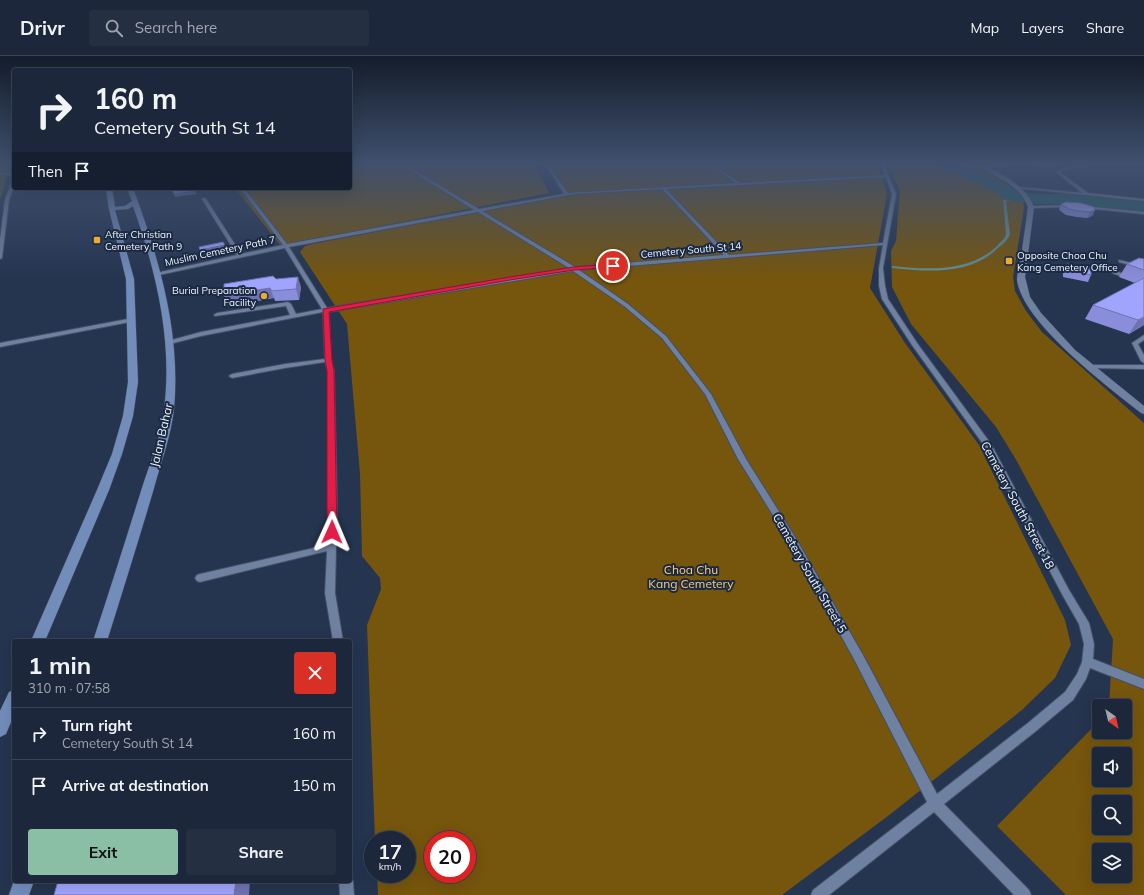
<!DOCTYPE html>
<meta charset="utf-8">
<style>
body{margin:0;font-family:Mulish,sans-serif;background:#252f42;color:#f1f3f6;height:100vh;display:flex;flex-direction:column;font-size:15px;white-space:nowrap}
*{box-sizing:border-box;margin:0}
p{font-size:13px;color:#a0a5af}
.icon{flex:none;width:22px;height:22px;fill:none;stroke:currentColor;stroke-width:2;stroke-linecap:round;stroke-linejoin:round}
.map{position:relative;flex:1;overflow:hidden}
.details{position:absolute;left:12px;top:583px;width:340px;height:244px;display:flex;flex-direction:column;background:#1c273b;border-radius:4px;box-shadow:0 4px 16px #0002,0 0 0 1px #3a4455}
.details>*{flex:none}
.banner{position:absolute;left:12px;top:12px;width:340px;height:122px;border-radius:4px;box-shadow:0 4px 16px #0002,0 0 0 1px #3a4455;background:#1c273b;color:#f1f3f6;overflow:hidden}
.needle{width:26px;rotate:146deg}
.buttons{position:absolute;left:1092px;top:643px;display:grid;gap:8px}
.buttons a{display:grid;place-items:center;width:40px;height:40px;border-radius:4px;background:#1c273b;box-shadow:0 4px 16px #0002,0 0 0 1px #3a4455;font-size:20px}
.speed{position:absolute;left:364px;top:775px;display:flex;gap:8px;font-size:20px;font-weight:700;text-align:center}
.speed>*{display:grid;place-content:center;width:52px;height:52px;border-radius:50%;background:#1c273b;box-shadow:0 4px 16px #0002,0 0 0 1px #3a4455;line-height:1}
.speed small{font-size:10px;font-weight:400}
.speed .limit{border:6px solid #d22;background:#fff;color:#111}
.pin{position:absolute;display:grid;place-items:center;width:34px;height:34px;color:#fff;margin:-17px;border:2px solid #fff;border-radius:50%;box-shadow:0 1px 4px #0007}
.me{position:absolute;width:44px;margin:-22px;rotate:1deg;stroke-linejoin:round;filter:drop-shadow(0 0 3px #0008)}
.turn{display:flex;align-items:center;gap:14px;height:84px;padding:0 16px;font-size:18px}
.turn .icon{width:52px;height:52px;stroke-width:2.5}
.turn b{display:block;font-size:28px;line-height:34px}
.then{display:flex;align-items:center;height:38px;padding:0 16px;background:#0003;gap:8px;font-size:15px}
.round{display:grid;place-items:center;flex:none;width:42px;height:42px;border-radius:4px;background:#252f42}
.summary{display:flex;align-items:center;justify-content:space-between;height:68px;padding:0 16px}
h1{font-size:24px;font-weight:700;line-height:30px}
.cta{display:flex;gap:8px;margin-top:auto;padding:8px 16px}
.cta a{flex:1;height:46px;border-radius:4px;background:#8abfa5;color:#111;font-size:16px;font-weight:700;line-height:46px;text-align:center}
.cta a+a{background:#252f42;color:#f1f3f6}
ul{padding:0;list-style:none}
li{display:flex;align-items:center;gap:12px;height:52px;padding:0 16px;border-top:1px solid #3a4455}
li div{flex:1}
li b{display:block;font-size:15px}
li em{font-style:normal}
header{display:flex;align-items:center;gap:24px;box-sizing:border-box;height:56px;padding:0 20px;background:#1c273b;border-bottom:1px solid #3a4455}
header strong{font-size:19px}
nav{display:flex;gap:22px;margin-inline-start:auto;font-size:14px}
.search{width:280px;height:36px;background:#252f42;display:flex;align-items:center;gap:10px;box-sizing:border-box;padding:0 14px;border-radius:4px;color:#a0a5af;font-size:15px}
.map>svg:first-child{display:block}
</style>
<header>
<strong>Drivr</strong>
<div class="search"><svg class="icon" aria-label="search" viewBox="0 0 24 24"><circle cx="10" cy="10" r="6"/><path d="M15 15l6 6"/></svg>Search here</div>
<nav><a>Map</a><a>Layers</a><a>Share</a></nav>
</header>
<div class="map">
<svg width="1144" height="839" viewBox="0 0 1144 839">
<rect width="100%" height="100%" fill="#25344f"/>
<g fill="#76550d" fill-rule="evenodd">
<path d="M0,107H14V112L7,121L0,144Z"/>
<path d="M350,107H534L549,137L281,190L235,132H350Z"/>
<path d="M550,107H877L887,138L870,232L905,287L979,389L1065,564L1071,589L1055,622L1022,654L888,760L782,839H378L377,818H407V784H375L367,569L381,533L380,522L362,500L360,418L347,268L300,196L305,190L312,188L569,139ZM433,784H467V818H433Z"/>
<path d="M888,107H974L1009,130L1023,145L1024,152L1013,221L1015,235L1026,255L1042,276L1144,367V839H1066L997,770L1099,665V676H1125V650H1109L1113,583L1015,402L996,371L911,268L892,231L891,195L896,185L900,135ZM1099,698H1125V724H1099ZM1099,746H1125V772H1099ZM1099,794H1125V820H1099Z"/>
</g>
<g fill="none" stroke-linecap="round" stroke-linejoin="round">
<path fill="#628d92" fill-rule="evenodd" d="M1020,140L1021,142L1006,145L1010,178C1008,184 1003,188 998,192C971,219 928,216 893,212L891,211L893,210C928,214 970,216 997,190C1000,186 1005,183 1006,178L1003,144Z"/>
<path fill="#246165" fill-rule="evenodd" d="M936,107H955L995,123L1017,135L1037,138H1066L1144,146V156L1066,148H1037L1013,145L1007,144L983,129L938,110Z"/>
<g stroke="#444f64" stroke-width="2">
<g id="service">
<path d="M399,107H402L479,153L564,138L545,107H547L568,137L736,127L708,107H711L740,127L885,119L880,107H883L896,138L883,212L885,230L888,243L917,287L991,388L1069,534L1089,567L1094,588L1093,603L1144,623V633L1090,612L1086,623L1073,644L1036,675L944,748L1029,834L1031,839H1014L934,756L829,839H811L813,834L927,746L855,605L789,485L738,403L705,338L662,282L624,250L573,215L329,256L331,304L334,315L337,447L335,537L343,585H333L325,537L327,495L200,526L197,525L195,522L197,519L200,518L327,489L329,447L328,315L325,306L285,312L232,322L229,320L232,318L285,308L325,303L323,256L201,280L170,288L167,286L168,285L201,276L290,259L286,250L215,260L214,259L217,257L288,246L291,248L296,258L322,253L285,192L159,219L156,217L237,199L202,143L204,142L206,143L241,198L283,189L240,132H244L287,188L474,154ZM886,121L892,138L883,187L729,199L666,133ZM662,133L724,199L575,211L482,155L574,138ZM478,156L569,212L327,252L289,191ZM883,189L879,212V230L882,243L912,289L983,388L1063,540L1079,568L1084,588L1082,606L1077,618L1065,636L1028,667L937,738L863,599L795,481L746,403L711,338L666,280L628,248L579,214Z"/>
<path d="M1008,107L1009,109L1001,110L981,109Z"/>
<path d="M1101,107H1107L1065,114L1060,116L1088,137L1144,143V145L1016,132L1018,131L1082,137L1056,116L1064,112Z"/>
<path d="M0,116L14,118V120L0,118Z"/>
<path d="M14,124V130L9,144L2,202L0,203V183L5,144L12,125Z"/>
<path d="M1071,149L1070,151L1031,152L1029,151L1031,150Z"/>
<path d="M1084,150L1144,156V158L1083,152Z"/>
<path d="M1119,204L1144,210V213L1119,206Z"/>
<path d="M1104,209H1108L1116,215L1126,219L1123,221L1112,217L1104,211Z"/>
<path d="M133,262L135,263V265L0,291V287Z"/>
<path d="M1144,279V284L1138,288L1144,299V307L1141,305L1132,287Z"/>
<path d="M1092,309H1144V313L1090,312V310Z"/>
<path d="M350,820L353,825L354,839H340L339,825H350Z"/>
</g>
</g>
<g stroke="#444f64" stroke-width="1">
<path id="tertiary" d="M977,107H982C1001,119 1025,128 1034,151L1025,221L1030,241L1041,257L1075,294L1144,350V358L1141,357C1107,330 1023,267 1017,224C1017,217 1020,209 1021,203C1023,185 1026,168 1028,151C1020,127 994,123 977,107Z"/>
</g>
<g stroke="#444f64" stroke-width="1">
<g id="secondary">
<path d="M106,132H112L115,151L125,150L132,145L127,132H133C159,203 181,276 174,353C171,380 161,406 154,432C139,483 123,534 107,585H93C110,534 126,483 142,432C150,407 161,381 164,354C173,284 156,215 133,150L128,153L115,154L134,223L138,326L133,360L122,398L109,434L45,585H31L97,434L112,398L123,360L128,326L126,223L109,153Z"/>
<path d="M14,634V659L6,678L0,681V655L9,636Z"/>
<path d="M14,825H34L29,839H9Z"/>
</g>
</g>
<use href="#service" fill="#6f81a0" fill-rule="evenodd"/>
<use href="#tertiary" fill="#6f81a0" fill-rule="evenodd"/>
<use href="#secondary" fill="#738dbb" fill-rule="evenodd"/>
</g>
<g fill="#8a8dd9">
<path d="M1014,107H1060L1059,108L1048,111L1036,110Z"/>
<path d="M1061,148L1095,154L1092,160L1087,162L1077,161L1066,159L1059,154Z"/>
<path d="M1144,203V269L1129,278L1085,263L1093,249L1135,227L1119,221L1127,208Z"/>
<path d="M1067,208L1091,219L1088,226L1063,221V214Z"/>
<path d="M276,223L301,231L299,244L275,245L274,242L228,250L224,239Z"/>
</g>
<g fill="#7073b0">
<path d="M1050,107H1060L1059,108L1048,111Z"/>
<path d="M215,132H233L212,135L211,133Z"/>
<path d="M195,135L197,138L175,141L174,138Z"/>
<path d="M1095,154L1092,160L1087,162L1090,156Z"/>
<path d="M225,189L226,192L201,197L200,194Z"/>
<path d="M298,221L301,231L299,244L296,233Z"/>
<path d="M270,232L274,242L228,250L224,239Z"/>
<path d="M1144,261V269L1129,278L1138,264Z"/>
<path d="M236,825H250L249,839H234Z"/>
</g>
<g fill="#a0a4fc" stroke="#7073b0">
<path d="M171,132H194L195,135L174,138Z"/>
<path d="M1066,146L1081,147L1094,151L1095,154L1090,156L1080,155L1069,153L1061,148Z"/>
<path d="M223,186L225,189L200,194L199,191Z"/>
<path d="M1139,202L1144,203V214L1127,208Z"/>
<path d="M1067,208L1091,212V219L1066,214Z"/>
<path d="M273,220L276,223L298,221L296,233L272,235L270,232L224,239V228Z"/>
<path d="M1144,222V261L1138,264L1093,249Z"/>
<path d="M58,825H236L234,839H54Z"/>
</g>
<linearGradient id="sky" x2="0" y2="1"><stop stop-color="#141d2b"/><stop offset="0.48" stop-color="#40506e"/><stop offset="1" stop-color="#40506e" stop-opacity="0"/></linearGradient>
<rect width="1144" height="224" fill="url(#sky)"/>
<path fill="#e11d48" stroke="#92132f" d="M613,208L616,210L615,211L574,214L510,224L329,256L332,304L334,315L337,476L335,479H328L327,476V315L325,304L323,253L510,221L574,211Z"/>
<g fill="#e6ac36" stroke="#1b2a44" stroke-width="1.5">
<rect x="93" y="180" width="8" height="8" rx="2"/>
<rect x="1005" y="201" width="8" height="8" rx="2"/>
<circle cx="264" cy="240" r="4"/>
</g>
<g text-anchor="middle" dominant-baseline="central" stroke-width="4" stroke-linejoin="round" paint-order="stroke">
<g font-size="10" fill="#f1f5fc" stroke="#1b2a44" text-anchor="start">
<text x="105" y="178">After Christian<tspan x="105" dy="12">Cemetery Path 9</tspan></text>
<text x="1017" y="199">Opposite Choa Chu<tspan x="1017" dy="12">Kang Cemetery Office</tspan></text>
<text x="256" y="234" text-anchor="end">Burial Preparation<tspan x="256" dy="12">Facility</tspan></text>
</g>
<g font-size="10" fill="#f1f5fc" stroke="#1b2a44">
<text transform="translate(691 194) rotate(-5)">Cemetery South St 14</text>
<text transform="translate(220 195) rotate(-12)">Muslim Cemetery Path 7</text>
</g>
<g font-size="12" fill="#f1f5fc" stroke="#1b2a44">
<text transform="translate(161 379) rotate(-77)">Jalan Bahar</text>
<text transform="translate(1018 449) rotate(62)">Cemetery South Street 18</text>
<text transform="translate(810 517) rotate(60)">Cemetery South Street 5</text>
</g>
<g font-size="12" fill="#facc7b" stroke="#1b2a44">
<text x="691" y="513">Choa Chu<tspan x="691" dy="14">Kang Cemetery</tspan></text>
</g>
</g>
</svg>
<div class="buttons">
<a><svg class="needle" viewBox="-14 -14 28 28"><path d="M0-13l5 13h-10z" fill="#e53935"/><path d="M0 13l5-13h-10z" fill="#a0a5af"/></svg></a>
<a><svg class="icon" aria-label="sound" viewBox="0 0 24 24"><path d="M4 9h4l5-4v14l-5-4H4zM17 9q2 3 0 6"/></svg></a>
<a><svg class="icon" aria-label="search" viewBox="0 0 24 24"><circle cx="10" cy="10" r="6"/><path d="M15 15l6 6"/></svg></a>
<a><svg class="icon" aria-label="layers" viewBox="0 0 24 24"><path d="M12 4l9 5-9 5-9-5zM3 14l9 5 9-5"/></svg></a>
</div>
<div class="speed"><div>17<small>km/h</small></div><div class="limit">20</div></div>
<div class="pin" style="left:613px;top:210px;background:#d93025"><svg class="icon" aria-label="arrive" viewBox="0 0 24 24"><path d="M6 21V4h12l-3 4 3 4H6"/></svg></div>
<svg class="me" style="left:332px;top:476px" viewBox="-20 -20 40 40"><path d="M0-17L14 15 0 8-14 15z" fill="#e11d48" stroke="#fff" stroke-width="4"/></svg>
<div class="banner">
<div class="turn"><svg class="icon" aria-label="right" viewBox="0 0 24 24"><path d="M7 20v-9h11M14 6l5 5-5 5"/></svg><div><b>160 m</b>Cemetery South St 14</div></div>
<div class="then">Then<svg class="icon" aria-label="arrive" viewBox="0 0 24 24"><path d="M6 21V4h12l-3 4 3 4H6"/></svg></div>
</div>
<section class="details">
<div class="summary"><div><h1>1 min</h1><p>310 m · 07:58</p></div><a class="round" style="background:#d93025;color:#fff"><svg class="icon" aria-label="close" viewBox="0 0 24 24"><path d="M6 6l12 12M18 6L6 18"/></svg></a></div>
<ul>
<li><svg class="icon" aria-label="right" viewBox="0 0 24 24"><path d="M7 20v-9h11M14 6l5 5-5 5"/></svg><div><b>Turn right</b><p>Cemetery South St 14</p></div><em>160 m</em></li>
<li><svg class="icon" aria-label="arrive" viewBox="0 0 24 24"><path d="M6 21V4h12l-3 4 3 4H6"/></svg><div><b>Arrive at destination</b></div><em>150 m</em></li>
</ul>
<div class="cta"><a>Exit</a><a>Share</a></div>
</section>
</div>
